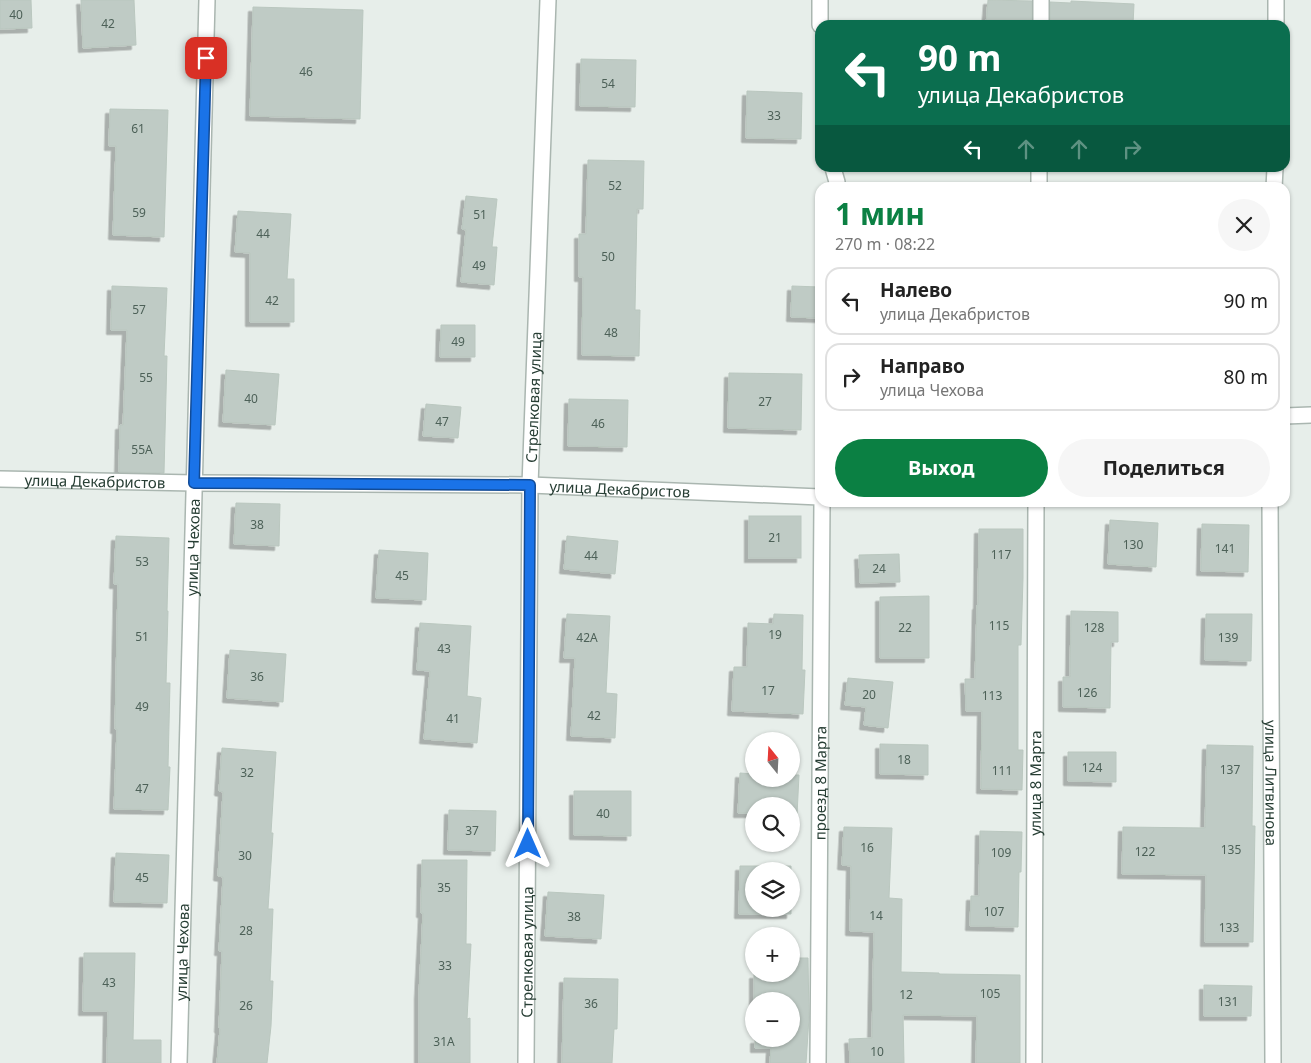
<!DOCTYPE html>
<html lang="ru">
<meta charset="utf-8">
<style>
body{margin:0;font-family:"Noto Sans",sans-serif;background:#f6f6f6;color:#222;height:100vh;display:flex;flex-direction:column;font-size:19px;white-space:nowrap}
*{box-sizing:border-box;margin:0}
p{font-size:16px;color:#767676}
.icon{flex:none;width:28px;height:28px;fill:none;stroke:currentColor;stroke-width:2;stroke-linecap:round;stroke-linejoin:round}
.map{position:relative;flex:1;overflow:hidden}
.side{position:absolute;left:815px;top:182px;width:475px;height:325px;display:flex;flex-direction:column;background:#fff;border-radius:15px;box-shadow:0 1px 4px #0004}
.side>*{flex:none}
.banner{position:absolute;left:815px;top:20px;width:475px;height:152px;border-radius:15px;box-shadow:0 1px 4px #0004;background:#0b6e4f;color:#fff;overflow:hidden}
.needle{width:32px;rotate:342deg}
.controls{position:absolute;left:745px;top:732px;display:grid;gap:10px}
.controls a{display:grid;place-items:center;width:55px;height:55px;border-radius:50%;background:#fff;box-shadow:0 1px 4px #0004;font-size:25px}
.pin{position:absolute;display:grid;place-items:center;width:42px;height:42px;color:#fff;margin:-21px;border-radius:10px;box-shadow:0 2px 8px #0006}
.me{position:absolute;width:55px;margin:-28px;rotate:0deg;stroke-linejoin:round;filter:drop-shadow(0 0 4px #0008)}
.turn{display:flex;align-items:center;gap:18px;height:105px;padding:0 20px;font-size:22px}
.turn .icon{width:65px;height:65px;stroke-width:2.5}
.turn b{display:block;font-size:35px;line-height:42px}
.lanes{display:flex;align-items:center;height:48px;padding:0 20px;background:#0003;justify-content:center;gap:25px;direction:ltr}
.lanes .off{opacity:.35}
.round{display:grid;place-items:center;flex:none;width:52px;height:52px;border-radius:26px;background:#f6f6f6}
.summary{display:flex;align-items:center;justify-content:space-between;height:85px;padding:0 20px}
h1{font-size:30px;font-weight:700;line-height:38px;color:#0b8043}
.cta{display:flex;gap:10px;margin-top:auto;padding:10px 20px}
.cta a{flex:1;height:58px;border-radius:30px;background:#0b8043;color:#fff;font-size:20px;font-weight:700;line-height:58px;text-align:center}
.cta a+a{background:#f6f6f6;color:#222}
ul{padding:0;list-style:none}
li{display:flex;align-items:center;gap:15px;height:68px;margin:0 10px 8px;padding:0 10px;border:2px solid #e0e0e0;border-radius:15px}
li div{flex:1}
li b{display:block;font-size:19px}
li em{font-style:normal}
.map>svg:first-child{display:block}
</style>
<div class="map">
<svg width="1311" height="1063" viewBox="0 0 1311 1063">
<defs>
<filter id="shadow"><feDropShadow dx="-4.5" dy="4.5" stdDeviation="0" flood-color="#0004"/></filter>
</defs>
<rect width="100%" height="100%" fill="#e7eeea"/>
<g fill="#bfcbc5" stroke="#bac7bf" filter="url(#shadow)">
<path d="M0,0H31L32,28L0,29Z"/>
<path d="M81,0H134L136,45L83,48Z"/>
<path d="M988,0L1032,1V25H986Z"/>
<path d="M1071,1L1134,4L1133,25H1050V2L1071,3Z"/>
<path d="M253,7L363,10L360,119L250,116Z"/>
<path d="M581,59L636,60L635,107L580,106Z"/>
<path d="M747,91L802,93L801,139L746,138Z"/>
<path d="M110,109L168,110L164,237L113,235L116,146H109Z"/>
<path d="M588,160L644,161L643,209H637L635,310H640L639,356L582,355L583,277H579V234H586Z"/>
<path d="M466,196L497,199L492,247H497L494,285L461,282L466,230L462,229Z"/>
<path d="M238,211L291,214L287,279H294V322H250V253L235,252Z"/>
<path d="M112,286L167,288L164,356H167L164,473L119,472L120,425H123L127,330H111Z"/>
<path d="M792,286L820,287V318L791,317Z"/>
<path d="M441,325H475V357H440Z"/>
<path d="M226,370L279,374L275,425L223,422Z"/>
<path d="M729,373L802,374L801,430L728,428Z"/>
<path d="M569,399L628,400L627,447L568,446Z"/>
<path d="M426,404L461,407L458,438L423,436Z"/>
<path d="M236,503L280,504L279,546L234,544Z"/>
<rect x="749" y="516" width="52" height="42"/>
<path d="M1110,520L1158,523L1156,567L1108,564Z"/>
<path d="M1202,524L1249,525L1248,572L1201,571Z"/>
<path d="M979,529H1023V578L1021,645H1018V750H1023L1022,790L981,789L982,711H966L965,679H975L977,605H978Z"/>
<path d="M116,536L169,538L167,611H168L166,683H170L168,767H170L168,810L114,809L117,729H115L118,584H114Z"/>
<path d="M567,536L618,541L615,574L564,569Z"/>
<path d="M379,550L428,553L426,600L376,598Z"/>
<path d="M899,554L900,582L860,583L859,555Z"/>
<path d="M929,596V658H880V597Z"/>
<path d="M1071,611L1118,612V642H1111L1110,708L1063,707V677H1070Z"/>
<path d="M567,614L610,616L606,693L617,694L615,738L571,736L575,658H564Z"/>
<path d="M774,614L803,615L802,670H805L803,714L732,711L734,667H747L748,623L773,624Z"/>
<path d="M1206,614H1252L1251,661L1205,660Z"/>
<path d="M420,623L471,626L467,696L481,698L477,743L424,739L430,671L417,670Z"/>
<path d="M230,650L286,654L283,702L227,698Z"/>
<path d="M848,678L893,682L888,728L864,725L866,707L845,705Z"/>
<path d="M880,744L928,745V775L880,774Z"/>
<path d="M1207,745L1253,746L1252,826H1255L1253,942H1205L1206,875L1122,874L1123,827L1205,828Z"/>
<path d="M222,748L276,752L271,833H273L268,909H273L270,981H273L271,1026L267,1063H217L220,1029L219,1028L222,951H219L223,877L218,876L223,792L219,791Z"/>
<path d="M1068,752H1116V782L1068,781Z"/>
<path d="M740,773L754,774V779H791V775H799L797,815L791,814V806H754V813H738Z"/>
<path d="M574,791H631V836L574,835Z"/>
<path d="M449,810L496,811L495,851L448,850Z"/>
<path d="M844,827L892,828L889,898L902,899L901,972L939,973V974L1020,975V1063H976L977,1016L903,1015L904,1063H850L849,1039L872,1038L874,932L850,931L851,866L842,865Z"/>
<path d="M980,831L1022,832L1021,872H1019L1018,927L970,926L971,896H979Z"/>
<path d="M116,853L169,855L167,903L114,902Z"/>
<path d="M422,860H467L466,944H471L467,1019L470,1018V1063H419V994L423,913H421Z"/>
<path d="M740,866H791V871H754V909H791V914H739Z"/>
<path d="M548,892L604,895L601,939L545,936Z"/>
<path d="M84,953H135L133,1040H161V1063H107L108,1011H83Z"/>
<path d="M791,958H808L809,1018L806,1063H770L771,1048H755V1039H791V1001H754V974H791Z"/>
<path d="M564,978L618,979L617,1029H614L612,1063H562Z"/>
<path d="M1204,985L1252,986L1251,1016H1204Z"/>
</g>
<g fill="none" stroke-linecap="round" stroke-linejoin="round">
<g stroke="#aab6b0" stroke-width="18">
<g id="minor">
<path d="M820,0V25"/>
<path d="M1041,25V0"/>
<path d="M1276,25V0"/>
<path d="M833,168L837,182V188"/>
<path d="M1039,188V168"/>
<path d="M1274,188L1275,168"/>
<path d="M1285,416L1311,415"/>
<path id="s1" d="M0,479L194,483L530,485L820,497"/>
<path id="s2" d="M1270,502L1273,1063"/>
<path id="s3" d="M179,1063L207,0"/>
<path id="s4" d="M526,1063L530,485L548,0"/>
<path id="s5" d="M818,1063L822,502"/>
<path id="s6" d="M1034,1063L1036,502"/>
</g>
</g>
<use href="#minor" stroke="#fff" stroke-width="15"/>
</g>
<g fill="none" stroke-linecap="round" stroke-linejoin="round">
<g stroke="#114b97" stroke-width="12">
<path id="route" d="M206,58L194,483L530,485L528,844"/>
</g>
<use href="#route" stroke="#1a73e8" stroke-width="9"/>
</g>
<g text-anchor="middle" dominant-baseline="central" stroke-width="4" stroke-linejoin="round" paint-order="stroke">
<g font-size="12" fill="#4d6158">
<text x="16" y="14">40</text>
<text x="108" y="23">42</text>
<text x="306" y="71">46</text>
<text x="608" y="83">54</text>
<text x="774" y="115">33</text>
<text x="138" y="128">61</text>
<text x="615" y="185">52</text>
<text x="139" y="212">59</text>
<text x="480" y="214">51</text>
<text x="263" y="233">44</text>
<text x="608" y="256">50</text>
<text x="479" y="265">49</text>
<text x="272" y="300">42</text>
<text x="139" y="309">57</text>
<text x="611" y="332">48</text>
<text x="458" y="341">49</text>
<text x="146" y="377">55</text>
<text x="251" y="398">40</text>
<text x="765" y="401">27</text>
<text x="442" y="421">47</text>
<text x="598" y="423">46</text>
<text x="142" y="449">55А</text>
<text x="257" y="524">38</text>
<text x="775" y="537">21</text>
<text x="1133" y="544">130</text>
<text x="1225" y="548">141</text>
<text x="1001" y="554">117</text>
<text x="591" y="555">44</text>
<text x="142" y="561">53</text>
<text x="879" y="568">24</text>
<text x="402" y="575">45</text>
<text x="999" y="625">115</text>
<text x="905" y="627">22</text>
<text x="1094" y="627">128</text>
<text x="775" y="634">19</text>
<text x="142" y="636">51</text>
<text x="587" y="637">42А</text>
<text x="1228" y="637">139</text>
<text x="444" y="648">43</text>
<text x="257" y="676">36</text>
<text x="768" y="690">17</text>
<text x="1087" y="692">126</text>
<text x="869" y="694">20</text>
<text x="992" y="695">113</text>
<text x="142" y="706">49</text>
<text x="594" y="715">42</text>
<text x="453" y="718">41</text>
<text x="904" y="759">18</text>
<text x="1092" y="767">124</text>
<text x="1230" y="769">137</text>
<text x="1002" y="770">111</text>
<text x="247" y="772">32</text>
<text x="142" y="788">47</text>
<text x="603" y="813">40</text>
<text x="472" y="830">37</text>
<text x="867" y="847">16</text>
<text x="1231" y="849">135</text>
<text x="1145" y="851">122</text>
<text x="1001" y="852">109</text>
<text x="245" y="855">30</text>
<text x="142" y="877">45</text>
<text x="444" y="887">35</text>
<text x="994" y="911">107</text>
<text x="876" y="915">14</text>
<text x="574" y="916">38</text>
<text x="1229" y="927">133</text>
<text x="246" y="930">28</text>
<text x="445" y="965">33</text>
<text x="109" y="982">43</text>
<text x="990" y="993">105</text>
<text x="906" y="994">12</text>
<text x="1228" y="1001">131</text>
<text x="591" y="1003">36</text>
<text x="246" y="1005">26</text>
<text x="444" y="1041">31А</text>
<text x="877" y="1051">10</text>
</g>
<g font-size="15" fill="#273e34" stroke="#f7faf8">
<text stroke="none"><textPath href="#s4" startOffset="666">Стрелковая улица</textPath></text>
<text stroke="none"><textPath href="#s1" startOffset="95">улица Декабристов</textPath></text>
<text stroke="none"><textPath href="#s1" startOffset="620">улица Декабристов</textPath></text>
<text stroke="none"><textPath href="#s3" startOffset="516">улица Чехова</textPath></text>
<text stroke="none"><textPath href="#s5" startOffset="280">проезд 8 Марта</textPath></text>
<text stroke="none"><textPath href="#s6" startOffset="280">улица 8 Марта</textPath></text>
<text stroke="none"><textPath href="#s2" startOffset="281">улица Литвинова</textPath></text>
<text stroke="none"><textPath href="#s3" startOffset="111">улица Чехова</textPath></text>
<text stroke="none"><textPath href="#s4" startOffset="111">Стрелковая улица</textPath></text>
</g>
</g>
</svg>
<div class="controls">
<a><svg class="needle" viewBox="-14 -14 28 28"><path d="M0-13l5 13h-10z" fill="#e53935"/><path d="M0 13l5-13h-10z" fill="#767676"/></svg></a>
<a><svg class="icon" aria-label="search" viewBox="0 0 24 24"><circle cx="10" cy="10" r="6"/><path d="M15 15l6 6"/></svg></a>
<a><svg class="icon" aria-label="layers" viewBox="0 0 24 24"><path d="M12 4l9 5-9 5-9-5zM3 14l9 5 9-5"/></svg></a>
<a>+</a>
<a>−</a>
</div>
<div class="pin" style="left:206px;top:58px;background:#d93025"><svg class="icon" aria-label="arrive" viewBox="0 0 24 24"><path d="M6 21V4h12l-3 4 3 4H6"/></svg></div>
<svg class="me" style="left:528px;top:844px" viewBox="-20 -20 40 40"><path d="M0-17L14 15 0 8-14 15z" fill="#1a73e8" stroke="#fff" stroke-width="4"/></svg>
<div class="banner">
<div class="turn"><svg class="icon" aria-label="left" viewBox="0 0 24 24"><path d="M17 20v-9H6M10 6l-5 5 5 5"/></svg><div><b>90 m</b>улица Декабристов</div></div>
<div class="lanes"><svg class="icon" aria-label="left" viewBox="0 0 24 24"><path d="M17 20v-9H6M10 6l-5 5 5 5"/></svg><svg class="icon off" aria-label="ahead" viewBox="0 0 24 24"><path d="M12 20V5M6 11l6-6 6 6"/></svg><svg class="icon off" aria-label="ahead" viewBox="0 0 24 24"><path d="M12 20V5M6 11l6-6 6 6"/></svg><svg class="icon off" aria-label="right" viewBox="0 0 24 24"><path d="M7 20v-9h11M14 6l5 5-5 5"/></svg></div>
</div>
<section class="side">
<div class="summary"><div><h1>1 мин</h1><p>270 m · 08:22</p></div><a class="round"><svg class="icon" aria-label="close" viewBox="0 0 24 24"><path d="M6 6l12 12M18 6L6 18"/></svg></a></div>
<ul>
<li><svg class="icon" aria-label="left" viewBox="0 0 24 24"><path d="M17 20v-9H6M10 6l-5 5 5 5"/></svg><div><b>Налево</b><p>улица Декабристов</p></div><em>90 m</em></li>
<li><svg class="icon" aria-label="right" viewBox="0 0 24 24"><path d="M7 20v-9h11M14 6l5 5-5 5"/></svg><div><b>Направо</b><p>улица Чехова</p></div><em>80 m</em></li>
</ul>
<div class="cta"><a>Выход</a><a>Поделиться</a></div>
</section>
</div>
